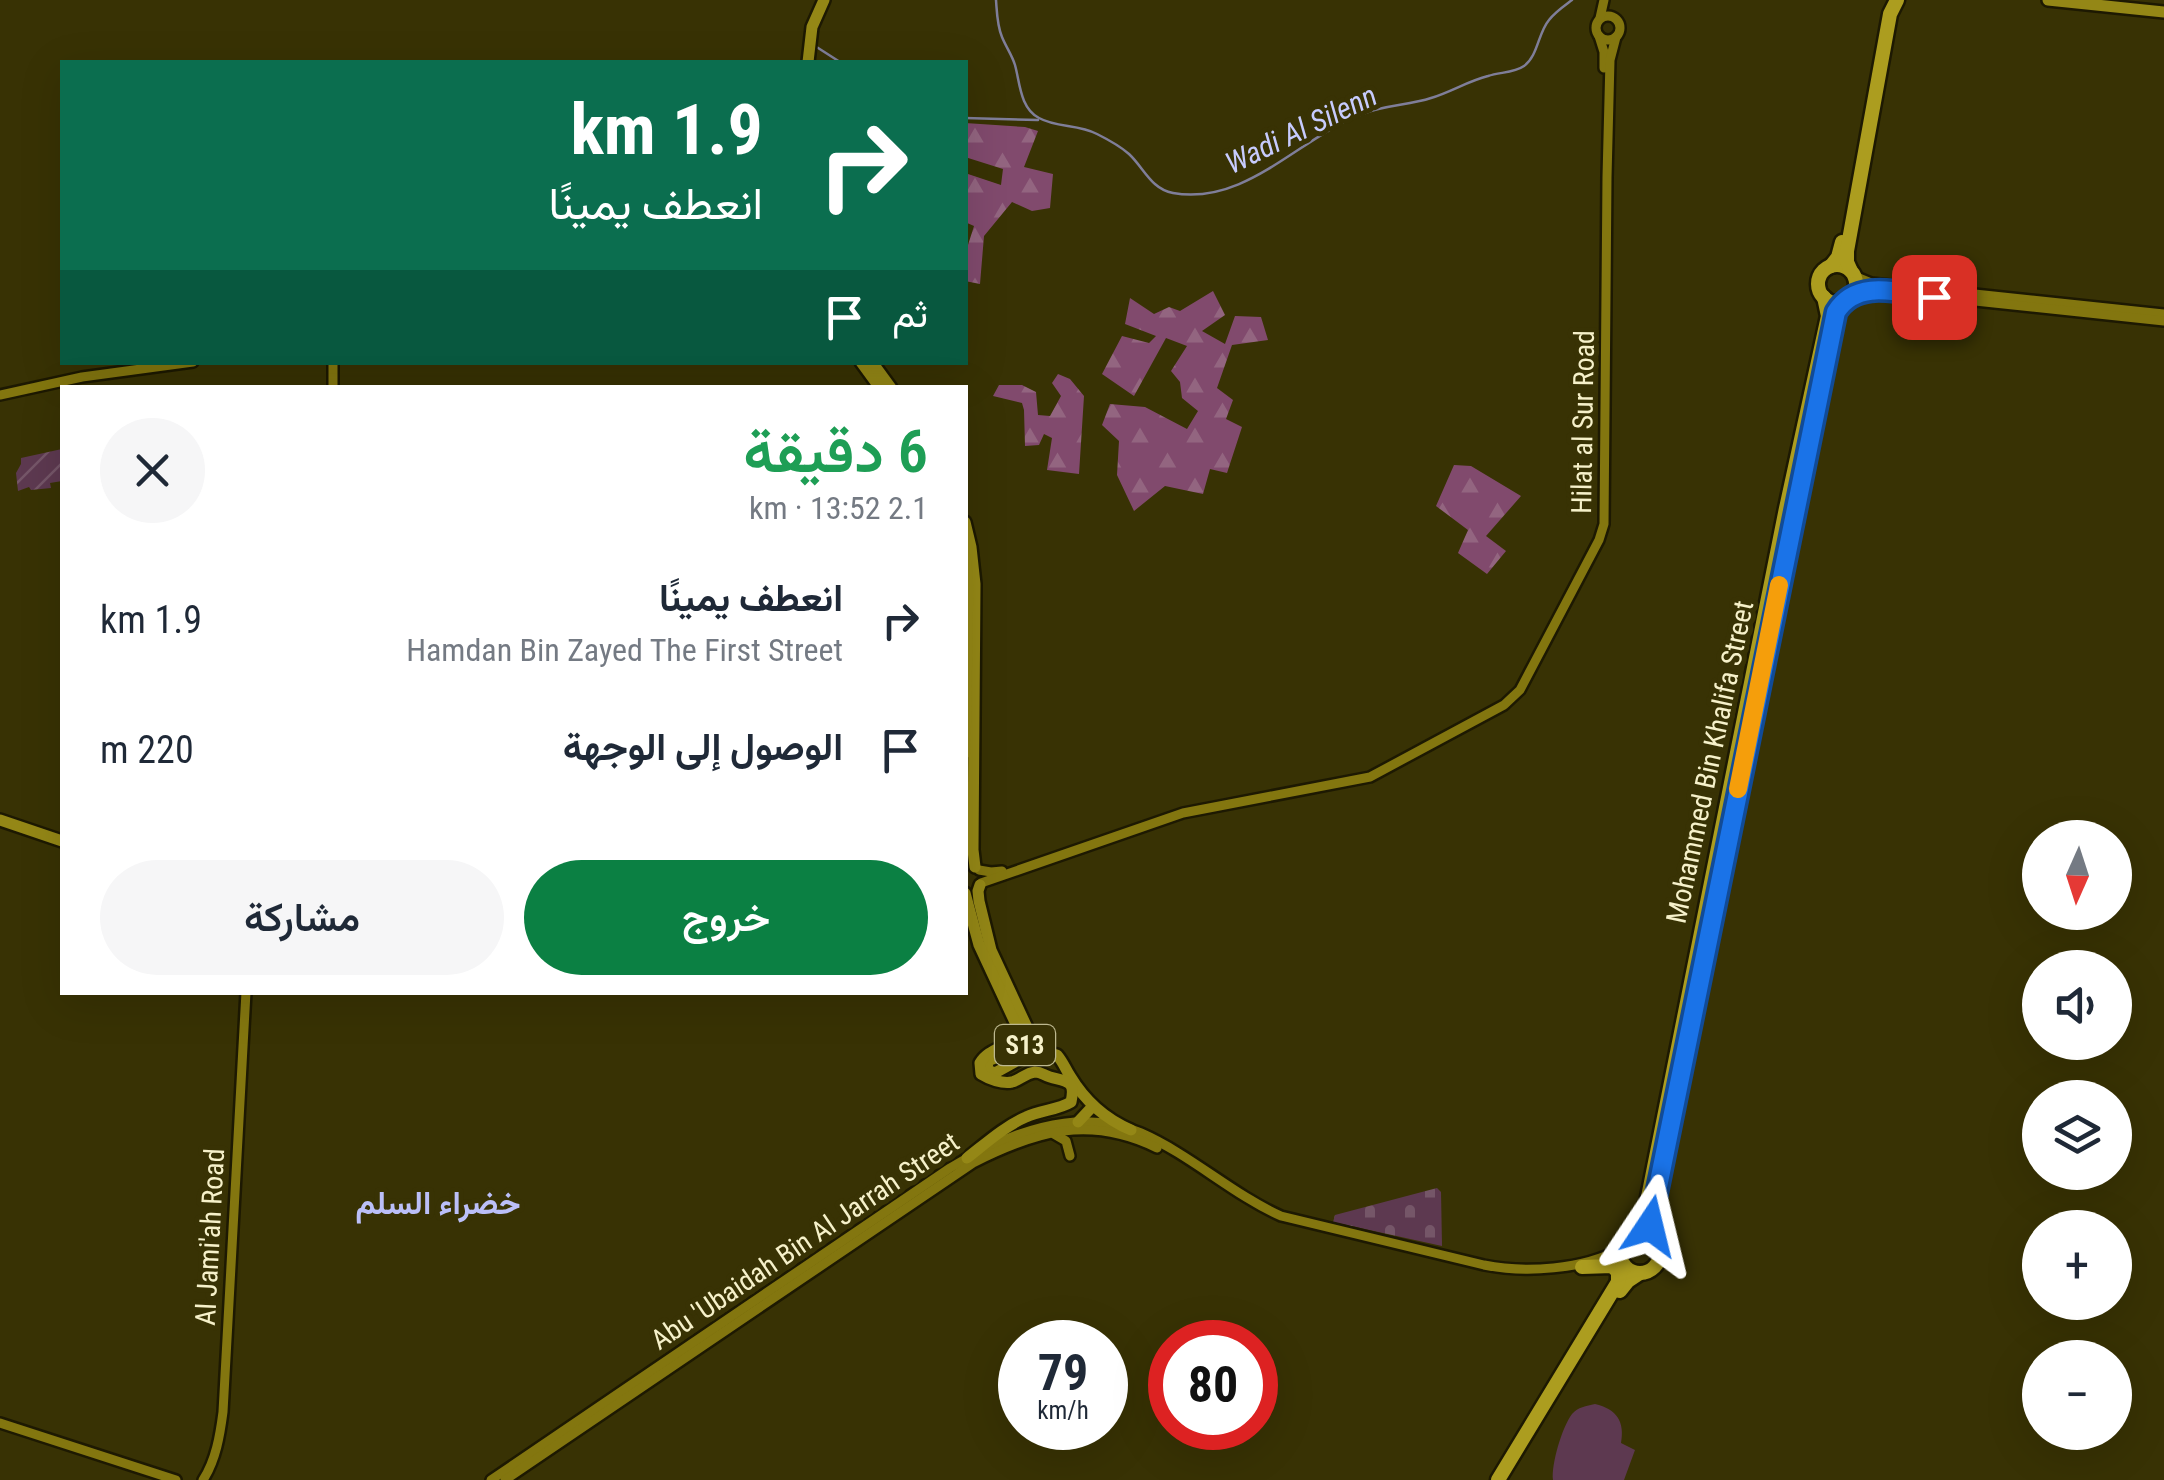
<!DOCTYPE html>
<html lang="ar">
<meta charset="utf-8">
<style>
body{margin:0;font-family:"Roboto Condensed",Vazirmatn,sans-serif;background:#f6f6f7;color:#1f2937;direction:rtl;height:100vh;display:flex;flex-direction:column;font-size:38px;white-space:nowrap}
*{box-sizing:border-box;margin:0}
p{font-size:32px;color:#747a83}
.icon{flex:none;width:55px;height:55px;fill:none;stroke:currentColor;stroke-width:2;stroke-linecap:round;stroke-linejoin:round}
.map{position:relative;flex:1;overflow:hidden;direction:ltr}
.side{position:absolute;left:60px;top:385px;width:908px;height:610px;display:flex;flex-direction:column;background:#fff;border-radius:0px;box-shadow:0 10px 40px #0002;direction:rtl}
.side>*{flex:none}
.hud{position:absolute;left:60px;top:60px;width:908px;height:305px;border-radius:0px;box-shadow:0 10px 40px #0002;direction:rtl;background:#0b6e4f;color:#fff;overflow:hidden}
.needle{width:65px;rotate:183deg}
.controls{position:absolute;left:2022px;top:820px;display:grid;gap:20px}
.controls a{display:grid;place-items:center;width:110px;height:110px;border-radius:50%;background:#fff;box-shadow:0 10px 40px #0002;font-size:50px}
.speed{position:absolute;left:998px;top:1320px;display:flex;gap:20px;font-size:50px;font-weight:700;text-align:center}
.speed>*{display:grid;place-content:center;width:130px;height:130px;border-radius:50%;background:#fff;box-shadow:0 10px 40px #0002;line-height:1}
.speed small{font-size:25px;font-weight:400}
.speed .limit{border:15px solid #d22;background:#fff;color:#111}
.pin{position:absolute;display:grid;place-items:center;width:85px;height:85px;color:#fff;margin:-42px;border-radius:20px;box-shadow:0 5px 15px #0006}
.me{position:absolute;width:110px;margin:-55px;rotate:10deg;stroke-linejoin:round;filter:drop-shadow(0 0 8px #0008)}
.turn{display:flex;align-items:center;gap:35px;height:210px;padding:0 40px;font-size:45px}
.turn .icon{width:130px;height:130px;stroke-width:2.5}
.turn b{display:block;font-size:70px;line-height:85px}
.then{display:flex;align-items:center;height:95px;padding:0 40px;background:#0003;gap:20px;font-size:38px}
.round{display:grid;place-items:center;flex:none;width:105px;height:105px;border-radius:52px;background:#f6f6f7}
.summary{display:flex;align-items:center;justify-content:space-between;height:170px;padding:0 40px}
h1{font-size:60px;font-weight:600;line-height:75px;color:#1e9e55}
.cta{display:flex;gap:20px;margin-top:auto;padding:20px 40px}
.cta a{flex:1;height:115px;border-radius:60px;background:#0b8043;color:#fff;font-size:40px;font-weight:600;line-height:115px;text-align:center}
.cta a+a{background:#f6f6f7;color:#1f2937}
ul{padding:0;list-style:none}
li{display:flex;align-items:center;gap:30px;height:130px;padding:0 40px}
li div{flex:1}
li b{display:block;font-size:38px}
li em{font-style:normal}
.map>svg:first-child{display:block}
</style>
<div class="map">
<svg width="2164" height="1480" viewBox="0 0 2164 1480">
<defs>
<pattern id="forest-firs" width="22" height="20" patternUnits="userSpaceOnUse" patternTransform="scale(2.5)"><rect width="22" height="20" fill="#814a6d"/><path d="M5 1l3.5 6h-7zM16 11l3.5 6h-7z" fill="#936580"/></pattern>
<pattern id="cemetery-stones" width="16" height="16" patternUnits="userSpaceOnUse" patternTransform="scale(2.5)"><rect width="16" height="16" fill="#5d3950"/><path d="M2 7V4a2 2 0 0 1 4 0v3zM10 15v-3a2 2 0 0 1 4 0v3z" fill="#755668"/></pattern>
<pattern id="garden-furrows" width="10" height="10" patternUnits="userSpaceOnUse" patternTransform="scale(2.5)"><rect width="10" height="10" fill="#5d3950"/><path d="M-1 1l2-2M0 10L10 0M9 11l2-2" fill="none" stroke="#755668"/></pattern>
</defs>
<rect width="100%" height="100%" fill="#383204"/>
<path fill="#5d3950" d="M1595,1404C1617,1409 1625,1422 1621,1443L1635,1450L1624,1480H1553C1551,1465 1562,1427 1572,1414C1578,1407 1586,1406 1595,1404Z"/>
<g fill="url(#forest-firs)">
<path d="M965,123L1025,127L1038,131L1024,167L1053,174L1050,208L1032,211L1012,202L984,236L980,284L965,281V247L968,245L974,226L965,222V173L1001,185L1003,169L965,157Z"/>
<path d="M1213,291L1225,315L1202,331L1225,344L1235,316L1261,317L1268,340L1232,345L1217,388L1233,400L1226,419L1242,427L1227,473L1210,469L1203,494L1165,486L1134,511L1117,475L1119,441L1102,425L1110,404L1145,407L1187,429L1198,411L1182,398L1180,382L1171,371L1187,346L1166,338L1134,396L1102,374L1122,336L1149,343L1156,336L1125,324L1130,298L1154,314L1169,307L1180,311Z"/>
<path d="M1058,374L1070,379L1084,396L1079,474L1047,470L1052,438L1044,434L1039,445L1025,446L1024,410L1022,403L993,396L999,385H1022L1036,392L1038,415L1050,416L1061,396L1052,383Z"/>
<path d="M1454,465L1471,466L1521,496L1486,536L1506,551L1487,574L1458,553L1468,530L1436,506Z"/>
</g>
<path fill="url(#cemetery-stones)" d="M1437,1188L1441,1192L1442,1246L1333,1222L1335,1215Z"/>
<path fill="url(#garden-furrows)" d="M62,449V483V481L50,483L51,488L31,490L29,487L18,491L16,473L21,464V458Z"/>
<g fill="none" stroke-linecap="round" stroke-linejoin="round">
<g stroke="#7f7e99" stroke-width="2.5">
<path d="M996,0C997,13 997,25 1002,37C1006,47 1012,55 1015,65C1020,83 1020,108 1039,118C1057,128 1078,124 1097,134C1107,139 1120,146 1129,154C1144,168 1151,189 1173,193C1247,206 1300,136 1365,113C1386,105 1410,105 1431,98C1451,92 1468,81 1488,76C1500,72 1514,73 1524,66C1538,56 1538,33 1549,20C1555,12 1564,6 1572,0"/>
<path d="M815,46L840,62"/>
<path d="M965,118L1038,120"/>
</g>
<g stroke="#1d1902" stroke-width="14">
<g id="secondary">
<circle cx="1608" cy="28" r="12"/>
<path d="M1600,18L1604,0"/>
<path d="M1599,36L1604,52V68"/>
<path d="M1854,276L1871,283L2164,314"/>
<path d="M1852,295L1871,290L2164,321"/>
<path d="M333,388V362"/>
<path d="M0,395L82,377L193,362"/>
<path d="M979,870L991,872L1002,871"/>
<path d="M981,883L1183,813L1370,777L1504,705L1520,690L1599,540L1604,524L1607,177L1610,60L1616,37"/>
<path d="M1054,1134L1066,1141L1070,1156"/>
<path d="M0,1423L176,1480"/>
<path d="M203,1480C216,1460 220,1435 223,1412L246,992"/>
<path d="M491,1480L950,1168C1006,1134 1076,1105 1141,1133C1191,1155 1232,1194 1281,1216L1484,1265C1524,1273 1584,1270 1620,1249"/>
<path d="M505,1480L973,1163C1036,1131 1090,1115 1157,1148"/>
</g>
</g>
<g stroke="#1d1902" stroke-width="16">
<g id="primary">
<path d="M2048,0L2164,12"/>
<path d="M808,62L812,27L824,0"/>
<path d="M861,362L880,388"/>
<path d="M872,362L891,388"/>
<path d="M965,522L971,547L975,584L973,850L975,867"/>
<path d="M965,556L968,584L965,753"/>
<path d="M0,820L62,841"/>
<path d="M980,885L978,891L979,901L991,950L1031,1036L1024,1046L988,1061L987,1070L995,1073L1036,1050L1057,1055C1063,1062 1065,1068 1070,1076C1085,1101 1105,1119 1131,1130"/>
<path d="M965,893L979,945L1020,1033C1011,1048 989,1047 980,1063L981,1074C989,1079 1002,1084 1012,1082C1020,1080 1026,1073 1035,1072C1042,1072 1043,1075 1050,1077C1067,1082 1076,1080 1071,1102C1058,1110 1041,1110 1026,1117C1005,1126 985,1144 967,1158"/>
<path d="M1078,1122L1093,1106"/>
</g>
</g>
<g stroke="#1d1902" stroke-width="19">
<g id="highway">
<circle cx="1837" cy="284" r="19"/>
<path d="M1831,266L1838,257L1842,242"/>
<path d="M1851,271L1847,262V251L1890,14L1897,0"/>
<path d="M1833,322L1836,312L1845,301"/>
<path d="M1653,1210L1650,1226L1654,1239"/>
<circle cx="1640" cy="1253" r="20"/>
<path d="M1631,1234L1640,1225L1646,1207L1786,508L1828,316L1824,297"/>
<path d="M1582,1267L1612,1266L1618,1272V1282"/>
<path d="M1620,1291L1628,1281L1640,1273"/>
<path d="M1498,1480L1618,1282L1623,1264"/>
</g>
</g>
<use href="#secondary" stroke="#83760f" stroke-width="9"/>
<use href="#primary" stroke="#948716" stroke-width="11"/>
<use href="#highway" stroke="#ac9d1f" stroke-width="14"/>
</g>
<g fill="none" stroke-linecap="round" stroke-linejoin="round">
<g stroke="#114b97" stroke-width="25">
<path id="route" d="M1650,1226L1836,312C1857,278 1900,293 1934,297"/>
</g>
<use href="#route" stroke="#1a73e8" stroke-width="18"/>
<path stroke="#f59e0b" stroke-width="18" d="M1738,789L1779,585"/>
</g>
<g text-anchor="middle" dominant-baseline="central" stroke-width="10" stroke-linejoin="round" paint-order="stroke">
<rect fill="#383204" stroke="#bdb88f" stroke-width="2.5" x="995" y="1025" width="60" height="40" rx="8"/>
<g font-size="25" font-weight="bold" fill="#f6f1ca">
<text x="1025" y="1045">S13</text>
</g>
<g font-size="28" fill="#f6f1ca" stroke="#383204">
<text transform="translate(1583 422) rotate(-89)">Hilat al Sur Road</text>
<text transform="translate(1710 762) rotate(-78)">Mohammed Bin Khalifa Street</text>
<text transform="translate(210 1237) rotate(-87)">Al Jami'ah Road</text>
<text transform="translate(805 1241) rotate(-34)">Abu 'Ubaidah Bin Al Jarrah Street</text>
</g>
<g font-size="30" font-style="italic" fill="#c7cbfe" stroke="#383204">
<text transform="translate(1301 129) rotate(-26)">Wadi Al Silenn</text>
</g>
<g font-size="32" font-weight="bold" fill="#bbbff8" stroke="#383204">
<text x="438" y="1203">خضراء السلم</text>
</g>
</g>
</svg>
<div class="controls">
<a><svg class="needle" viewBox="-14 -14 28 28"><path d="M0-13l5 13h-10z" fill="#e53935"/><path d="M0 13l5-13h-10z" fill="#747a83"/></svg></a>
<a><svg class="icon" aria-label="sound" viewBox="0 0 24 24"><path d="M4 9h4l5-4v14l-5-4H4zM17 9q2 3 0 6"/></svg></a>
<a><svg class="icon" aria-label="layers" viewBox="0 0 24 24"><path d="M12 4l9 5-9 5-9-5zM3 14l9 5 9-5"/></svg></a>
<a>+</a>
<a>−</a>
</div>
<div class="speed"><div>79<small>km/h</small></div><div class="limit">80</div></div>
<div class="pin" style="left:1934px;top:297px;background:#d93025"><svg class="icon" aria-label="arrive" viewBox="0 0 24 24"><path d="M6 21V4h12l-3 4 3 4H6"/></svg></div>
<svg class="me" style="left:1650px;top:1226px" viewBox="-20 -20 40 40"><path d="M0-17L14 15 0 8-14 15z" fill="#1a73e8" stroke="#fff" stroke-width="4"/></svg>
<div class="hud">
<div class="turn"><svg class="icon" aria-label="right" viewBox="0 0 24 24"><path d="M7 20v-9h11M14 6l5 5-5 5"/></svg><div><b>1.9 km</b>انعطف يمينًا</div></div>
<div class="then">ثم<svg class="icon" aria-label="arrive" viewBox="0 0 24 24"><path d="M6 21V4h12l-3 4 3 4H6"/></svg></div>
</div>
<section class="side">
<div class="summary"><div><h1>6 دقيقة</h1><p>2.1 km · 13:52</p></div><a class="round"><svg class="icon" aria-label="close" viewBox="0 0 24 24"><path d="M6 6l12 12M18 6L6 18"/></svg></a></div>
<ul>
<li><svg class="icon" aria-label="right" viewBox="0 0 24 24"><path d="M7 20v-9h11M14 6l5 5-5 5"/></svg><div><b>انعطف يمينًا</b><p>Hamdan Bin Zayed The First Street</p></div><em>1.9 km</em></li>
<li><svg class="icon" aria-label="arrive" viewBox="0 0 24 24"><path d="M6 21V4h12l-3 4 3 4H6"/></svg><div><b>الوصول إلى الوجهة</b></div><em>220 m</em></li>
</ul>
<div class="cta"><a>خروج</a><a>مشاركة</a></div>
</section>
</div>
